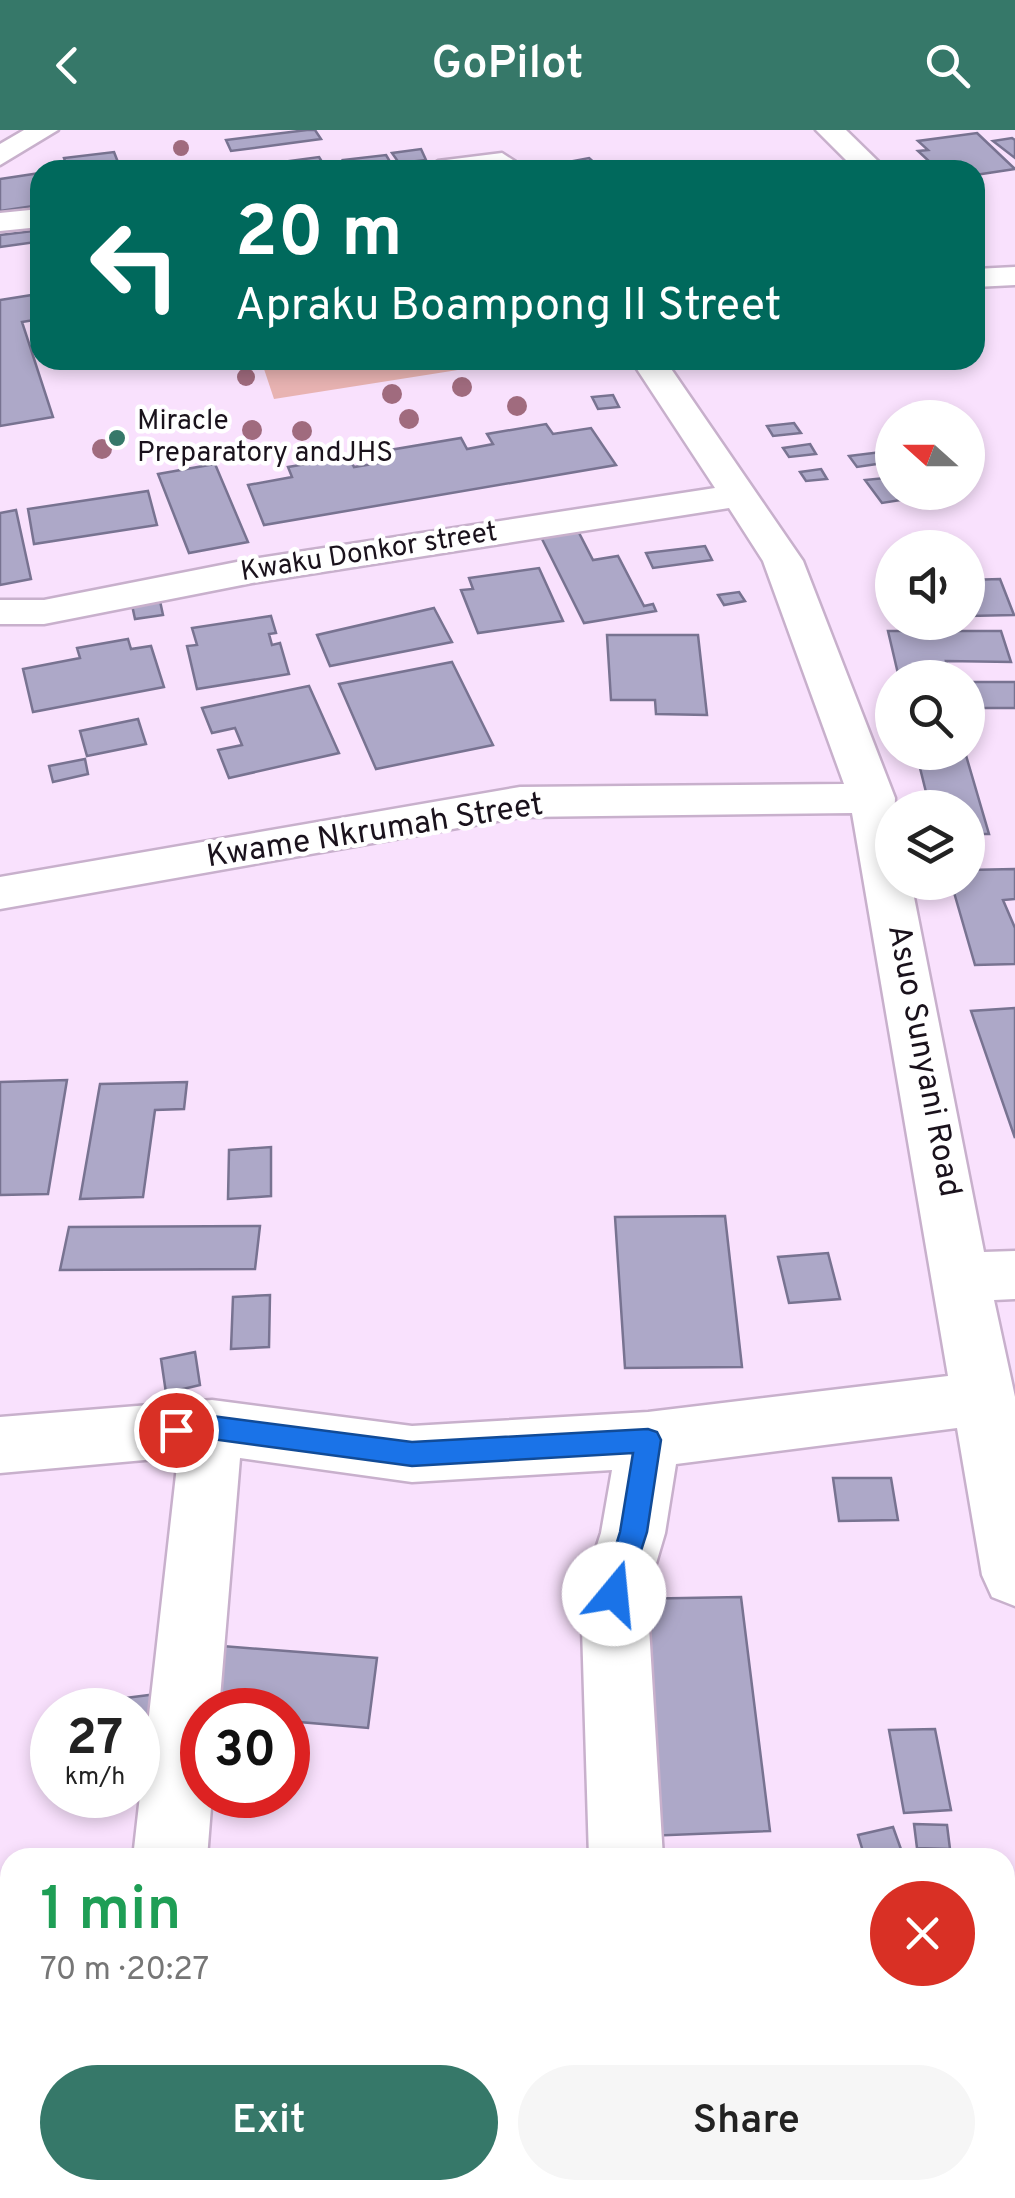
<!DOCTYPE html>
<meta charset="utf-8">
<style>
body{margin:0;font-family:Overpass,sans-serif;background:#f6f6f6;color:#222;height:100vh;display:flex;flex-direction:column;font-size:38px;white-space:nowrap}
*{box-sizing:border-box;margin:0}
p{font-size:32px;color:#767676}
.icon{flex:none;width:55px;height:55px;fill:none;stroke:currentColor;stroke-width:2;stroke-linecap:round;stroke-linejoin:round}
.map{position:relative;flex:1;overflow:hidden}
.panel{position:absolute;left:0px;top:1718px;width:1015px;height:352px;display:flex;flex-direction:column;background:#fff;border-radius:30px 30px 0 0;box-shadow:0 5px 15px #0003}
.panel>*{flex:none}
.hud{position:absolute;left:30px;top:30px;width:955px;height:210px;border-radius:30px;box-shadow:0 5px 15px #0003;background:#00695c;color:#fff;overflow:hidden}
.needle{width:65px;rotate:291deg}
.buttons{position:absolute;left:875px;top:270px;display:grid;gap:20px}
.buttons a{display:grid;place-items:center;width:110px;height:110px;border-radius:50%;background:#fff;box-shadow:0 5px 15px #0003;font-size:50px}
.speed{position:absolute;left:30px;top:1558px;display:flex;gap:20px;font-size:50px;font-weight:700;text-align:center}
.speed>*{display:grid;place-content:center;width:130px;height:130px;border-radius:50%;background:#fff;box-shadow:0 5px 15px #0003;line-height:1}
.speed small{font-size:25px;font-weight:400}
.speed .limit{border:15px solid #d22;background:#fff;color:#111}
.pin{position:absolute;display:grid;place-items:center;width:85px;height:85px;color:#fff;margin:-42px;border:5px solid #fff;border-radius:50%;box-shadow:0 2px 10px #0007}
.me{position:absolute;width:110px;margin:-55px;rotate:17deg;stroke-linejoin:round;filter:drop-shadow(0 0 8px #0008)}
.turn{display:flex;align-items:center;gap:35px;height:210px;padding:0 40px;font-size:45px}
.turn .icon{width:130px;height:130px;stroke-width:2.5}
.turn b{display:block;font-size:70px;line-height:85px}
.round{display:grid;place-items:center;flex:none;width:105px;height:105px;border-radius:52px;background:#f6f6f6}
.overview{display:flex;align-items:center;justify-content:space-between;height:170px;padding:0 40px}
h1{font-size:60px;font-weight:600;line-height:75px;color:#1e9e55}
.button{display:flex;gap:20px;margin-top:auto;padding:20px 40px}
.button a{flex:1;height:115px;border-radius:60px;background:#367869;color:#fff;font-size:40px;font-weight:600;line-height:115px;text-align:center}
.button a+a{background:#f6f6f6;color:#222}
header{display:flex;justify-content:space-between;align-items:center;height:130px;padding:0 40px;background:#367869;color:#fff;font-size:45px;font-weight:600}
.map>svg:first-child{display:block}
</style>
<header><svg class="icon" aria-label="back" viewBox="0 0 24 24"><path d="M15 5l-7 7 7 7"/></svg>GoPilot<svg class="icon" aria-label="search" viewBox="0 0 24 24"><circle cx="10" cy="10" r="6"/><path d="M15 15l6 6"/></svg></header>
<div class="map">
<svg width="1015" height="2068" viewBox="0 0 1015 2068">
<rect width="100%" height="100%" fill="#f9e1fd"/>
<path fill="#e8b3b2" d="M261,230H514L515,231L274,269Z"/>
<g fill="#ada8c8" stroke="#787391" stroke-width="2.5">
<path d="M307,0H315L321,9L231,21L226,10Z"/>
<path d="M977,3L1015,39L975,45V40H951L943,34L933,35L918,21L928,20L918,11Z"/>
<path d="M1012,8L1015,10V28L993,11Z"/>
<path d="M421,19L426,30L399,33L392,23Z"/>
<path d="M114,22L121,40H68L64,28Z"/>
<path d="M386,25L392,35L348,40L343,30Z"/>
<path d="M319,27L327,40L238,38Z"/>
<path d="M589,28L600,38L576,40L568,32Z"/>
<path d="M40,43V75L0,81V49Z"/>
<path d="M33,101L36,112L0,117V105Z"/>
<path d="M32,165L40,189L22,192L53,287L0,296V170Z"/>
<path d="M613,265L619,277L598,279L592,267Z"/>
<path d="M794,293L801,303L773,306L767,296Z"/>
<path d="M546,294L553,304L591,298L616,335L264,395L248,355L292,347L288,337L349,327L354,337L384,332L378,322L461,308L467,319L493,314L487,304Z"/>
<path d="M810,314L816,324L789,327L783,318Z"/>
<path d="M881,322L890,332L857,337L849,326Z"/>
<path d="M215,334L248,412L189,423L158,344Z"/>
<path d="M821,339L827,349L806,351L800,342Z"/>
<path d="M885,348L892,362L901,370L882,373L865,350Z"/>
<path d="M148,361L157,395L34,414L28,379Z"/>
<path d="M16,380L31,449L0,455V383Z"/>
<path d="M576,397L593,430L618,426L644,476L653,474L656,481L584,493L539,403Z"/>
<path d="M705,416L712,430L653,438L646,423Z"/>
<path d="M539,438L563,491L478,503L461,460L473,459L469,448Z"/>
<path d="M1000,449L1014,485L968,486V450Z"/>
<path d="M739,462L745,471L724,475L718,465Z"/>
<path d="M160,471L163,485L135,489L132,475Z"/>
<path d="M434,478L452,512L330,536L317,505Z"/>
<path d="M271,486L276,503L269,504L272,515L280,513L289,544L197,559L187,516L197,515L192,498Z"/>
<path d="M888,501H1001L1011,532L946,531L951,548H899Z"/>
<path d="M607,505H698L707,585L656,584L655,570H611Z"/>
<path d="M128,509L131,519L151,516L164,557L33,582L23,539L80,528L77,518Z"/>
<path d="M452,532L493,615L376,639L339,554Z"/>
<rect x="968" y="552" width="47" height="26"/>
<path d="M309,556L339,623L229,648L218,620L242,615L235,598L212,603L202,578Z"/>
<path d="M138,589L146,614L87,626L80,601Z"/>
<path d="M916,622H965L989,704H968V678H930Z"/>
<path d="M85,629L88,644L53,652L49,636Z"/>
<path d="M1015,739V769L1003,770L1015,798V834L975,835L951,752H968V740Z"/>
<path d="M1015,878V1008L971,881Z"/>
<path d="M67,950L48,1064L0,1065V952Z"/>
<path d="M187,952L184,979L155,980L143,1067L80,1069L100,954Z"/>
<path d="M271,1017V1066L228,1069L229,1020Z"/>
<path d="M725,1086L742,1237L625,1238L615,1087Z"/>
<path d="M260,1096L255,1139L60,1140L69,1097Z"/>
<path d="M828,1123L840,1169L789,1173L778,1127Z"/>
<path d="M270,1165L269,1217L231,1219L233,1167Z"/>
<path d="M195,1222L200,1255L166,1263L161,1229Z"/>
<path d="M833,1348H891L898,1390L839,1391Z"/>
<path d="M741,1467L770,1701L646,1706L628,1469Z"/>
<path d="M222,1516L377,1528L368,1598L288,1591V1580H209Z"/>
<path d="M157,1564L155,1631L138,1633V1580H78V1574Z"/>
<path d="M935,1599L951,1680L904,1683L889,1600Z"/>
<path d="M914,1694L947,1695L950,1719L917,1718Z"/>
<path d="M893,1697L902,1722L865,1728L858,1705Z"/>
<rect x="131" y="2060" width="101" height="8"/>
<path d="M877,2060H999L1001,2068H879Z"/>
</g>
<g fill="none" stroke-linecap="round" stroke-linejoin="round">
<g stroke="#c8b0cc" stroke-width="5">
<g id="minor">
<path d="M24,0H58L0,35V14Z"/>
<path d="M816,0H846L887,40H856Z"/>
<path d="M502,23L516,32L512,38L424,40L438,31Z"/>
<path d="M40,79V97L0,101V83Z"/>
<path d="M1015,137V155L975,157V139Z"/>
<path d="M631,230H665L803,431L895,668L892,752H911L984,1122L1015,1121V1169L994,1170L1015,1267V1476L992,1467L982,1445L957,1298L676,1334L665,1403L647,1464L663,1728H589L581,1464L601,1403L612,1340L412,1352L240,1328L219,1580H202V1665H212L207,1728H133L178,1327L0,1343V1287L212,1270L412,1296L648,1282L948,1246L852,683L520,687L0,779V747L520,657L844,654L763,431L729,378L252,453L44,494H0V470H44L252,429L715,358Z"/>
<path d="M307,2060H399L396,2068H304Z"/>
</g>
</g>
<use href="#minor" fill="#fff" fill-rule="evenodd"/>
</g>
<g fill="#a06b7e">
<circle cx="181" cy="18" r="8"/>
<circle cx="246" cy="247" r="9"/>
<circle cx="462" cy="257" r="10"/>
<circle cx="392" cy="264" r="10"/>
<circle cx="517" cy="276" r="10"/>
<circle cx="409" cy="289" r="10"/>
<circle cx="252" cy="300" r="10"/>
<circle cx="302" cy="301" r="10"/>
<circle cx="102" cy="319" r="10"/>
</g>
<path fill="#1a73e8" stroke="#114b97" stroke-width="2.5" d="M212,1286L412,1312L648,1299L657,1302L661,1310L647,1402L624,1474L614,1478L605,1474L601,1464L620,1402L633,1323L412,1336L212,1309H167L164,1300L167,1292Z"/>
<circle fill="#367869" stroke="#fff" stroke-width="4" cx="117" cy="308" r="10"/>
<g text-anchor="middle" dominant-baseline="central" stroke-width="9" stroke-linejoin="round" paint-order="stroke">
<g font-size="28" fill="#1a121c" stroke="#fff" text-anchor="start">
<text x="137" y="292">Miracle<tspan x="137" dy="32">Preparatory andJHS</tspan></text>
</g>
<g font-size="28" fill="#1a121c" stroke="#fff">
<text transform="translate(369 423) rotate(-9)">Kwaku Donkor street</text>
</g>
<g font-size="32" fill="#1a121c" stroke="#fff">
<text transform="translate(375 702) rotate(-9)">Kwame Nkrumah Street</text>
<text transform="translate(923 931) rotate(79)">Asuo Sunyani Road</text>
</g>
</g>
</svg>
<div class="buttons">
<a><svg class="needle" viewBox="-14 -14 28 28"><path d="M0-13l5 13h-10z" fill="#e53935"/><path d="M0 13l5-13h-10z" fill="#767676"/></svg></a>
<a><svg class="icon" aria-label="sound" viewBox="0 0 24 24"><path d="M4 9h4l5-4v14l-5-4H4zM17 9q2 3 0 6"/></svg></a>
<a><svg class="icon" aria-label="search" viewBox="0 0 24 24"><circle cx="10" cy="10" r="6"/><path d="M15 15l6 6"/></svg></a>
<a><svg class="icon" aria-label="layers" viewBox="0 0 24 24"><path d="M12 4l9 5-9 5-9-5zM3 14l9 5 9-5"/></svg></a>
</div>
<div class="speed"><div>27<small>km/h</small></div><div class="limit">30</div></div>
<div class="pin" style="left:176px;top:1300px;background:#d93025"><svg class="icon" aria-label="arrive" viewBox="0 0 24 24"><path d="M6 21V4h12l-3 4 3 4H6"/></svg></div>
<svg class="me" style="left:614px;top:1464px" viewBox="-20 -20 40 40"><circle r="19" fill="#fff"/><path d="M0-13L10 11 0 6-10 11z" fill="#1a73e8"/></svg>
<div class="hud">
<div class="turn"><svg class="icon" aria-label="left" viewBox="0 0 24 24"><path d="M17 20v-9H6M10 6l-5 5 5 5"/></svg><div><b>20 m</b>Apraku Boampong II Street</div></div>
</div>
<section class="panel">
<div class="overview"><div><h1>1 min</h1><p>70 m · 20:27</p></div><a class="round" style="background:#d93025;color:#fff"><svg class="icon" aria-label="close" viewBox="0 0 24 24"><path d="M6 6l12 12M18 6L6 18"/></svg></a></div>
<div class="button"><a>Exit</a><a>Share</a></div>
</section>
</div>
